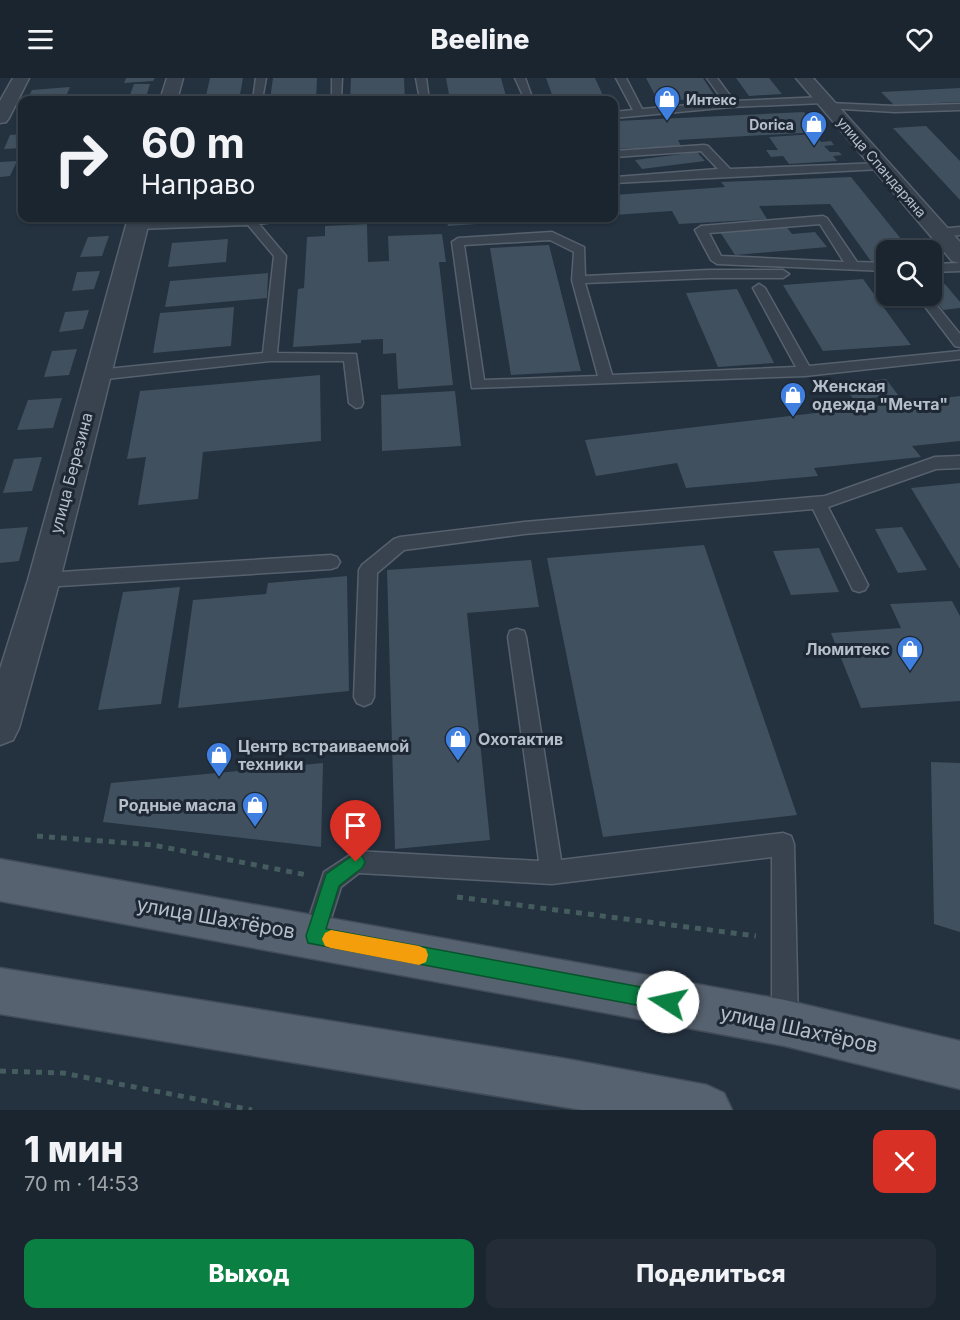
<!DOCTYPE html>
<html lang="ru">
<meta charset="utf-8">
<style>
body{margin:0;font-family:Inter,sans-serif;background:#242d37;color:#f1f3f6;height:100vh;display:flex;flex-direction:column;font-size:22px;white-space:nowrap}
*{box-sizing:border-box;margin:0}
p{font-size:20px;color:#a0a5aa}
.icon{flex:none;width:33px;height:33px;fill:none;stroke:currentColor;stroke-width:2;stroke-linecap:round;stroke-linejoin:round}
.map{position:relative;height:1032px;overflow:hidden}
.drawer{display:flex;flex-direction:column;background:#1b252f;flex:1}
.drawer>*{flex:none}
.guide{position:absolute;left:18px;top:18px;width:600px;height:126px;border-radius:12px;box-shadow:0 2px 4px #0004,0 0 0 2px #39424b;background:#1b252f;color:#f1f3f6;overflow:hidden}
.controls{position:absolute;left:876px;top:162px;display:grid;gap:12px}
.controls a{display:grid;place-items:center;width:66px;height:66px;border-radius:12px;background:#1b252f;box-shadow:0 2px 4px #0004,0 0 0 2px #39424b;font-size:30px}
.pin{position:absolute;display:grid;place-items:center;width:51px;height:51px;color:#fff;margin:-62px -26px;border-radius:50% 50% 50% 0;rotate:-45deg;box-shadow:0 0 6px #0007}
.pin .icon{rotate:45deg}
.me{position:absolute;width:66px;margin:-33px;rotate:280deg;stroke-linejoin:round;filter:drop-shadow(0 0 4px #0008)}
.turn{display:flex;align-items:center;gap:21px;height:126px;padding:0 24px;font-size:27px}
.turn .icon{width:78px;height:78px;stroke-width:2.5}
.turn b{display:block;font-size:42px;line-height:51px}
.round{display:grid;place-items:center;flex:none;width:63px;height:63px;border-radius:12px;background:#242d37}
.summary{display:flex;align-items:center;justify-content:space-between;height:102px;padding:0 24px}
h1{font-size:36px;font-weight:800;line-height:45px}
.button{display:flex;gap:12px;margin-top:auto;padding:12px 24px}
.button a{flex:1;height:69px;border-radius:12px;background:#0b8043;color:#fff;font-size:24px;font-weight:800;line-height:69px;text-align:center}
.button a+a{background:#242d37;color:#f1f3f6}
header{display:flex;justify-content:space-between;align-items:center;height:78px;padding:0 24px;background:#1b252f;font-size:27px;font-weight:800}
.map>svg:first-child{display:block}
</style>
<header><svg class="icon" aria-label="menu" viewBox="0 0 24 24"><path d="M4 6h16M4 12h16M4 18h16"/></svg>Beeline<svg class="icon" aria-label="heart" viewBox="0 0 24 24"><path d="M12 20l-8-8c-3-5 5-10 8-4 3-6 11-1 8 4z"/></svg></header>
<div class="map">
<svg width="960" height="1032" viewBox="0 0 960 1032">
<rect width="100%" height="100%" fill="#24313f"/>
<g fill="#40505e">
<path d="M126,0H155L153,3L124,5Z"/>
<path d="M210,0H243L239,22H205Z"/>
<path d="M273,0H317L316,22H270Z"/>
<path d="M351,0H404L405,22H350Z"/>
<path d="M446,0H501L507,22H450Z"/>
<path d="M546,0H595L605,22H554Z"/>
<path d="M646,0H703L716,20L658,23Z"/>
<path d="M736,0H769L782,16L749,18Z"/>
<path d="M134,6H150L147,16L130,17Z"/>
<path d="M70,9L65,21L27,22L32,12Z"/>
<path d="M960,10V24L894,27L881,14Z"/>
<path d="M804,34L819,54L678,62L681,68L614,71V46L617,45L616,43Z"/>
<path d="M926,48L960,83V122L893,50Z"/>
<path d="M22,56V70L4,71L10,57Z"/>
<path d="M815,56L821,64L831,63L834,67L824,68L830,74H839L842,77L833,78L837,83L789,86L783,78L771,79L766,72H778L769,59Z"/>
<path d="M697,74L705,83L642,91L635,82Z"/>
<path d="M17,83L10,98L0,99V84Z"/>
<path d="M851,99L910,172H886V185L873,186L830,126L759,128L767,141L679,146L672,133L614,137V117L725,109L721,104Z"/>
<path d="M446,140H552V141L448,148Z"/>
<path d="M367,146L368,184L389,183L388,158L442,156L446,184H439L453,307L398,311L396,275L383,276V261L361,262V265L293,269L298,211L304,210L307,159L325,158V148Z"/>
<path d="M786,148L792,156L815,154L827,169L735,177L720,154Z"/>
<path d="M109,158L102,178L80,179L88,159Z"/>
<path d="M228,161L226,184L168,189L172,165Z"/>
<path d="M549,167L581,293L511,297L490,170Z"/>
<path d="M100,193L94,211L72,213L77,194Z"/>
<path d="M268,195L267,220L165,229L170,203Z"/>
<path d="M863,201L911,267L823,273L783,207Z"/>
<path d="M945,206L960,224V230L943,232L932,218V207Z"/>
<path d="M737,211L774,285L718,289L686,215Z"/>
<path d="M234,229L231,268L153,275L160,235Z"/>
<path d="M89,232L83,251L59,254L65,234Z"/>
<path d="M77,271L69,297L44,299L52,273Z"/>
<path d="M320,297L321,363L203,374L198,421L138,427L146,379L127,381L140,313Z"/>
<path d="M886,301L898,317L854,322L843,306Z"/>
<path d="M455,313L461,368L382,373L381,317Z"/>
<path d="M960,318V363L912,368L921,379L814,390L818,398L686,410L677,385L596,398L585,362Z"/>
<path d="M62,320L53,350L17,352L28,322Z"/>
<path d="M42,379L32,413L3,415L14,381Z"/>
<path d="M960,405V491L911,410Z"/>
<path d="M28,449L19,483L0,485V451Z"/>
<path d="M902,449L927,492L898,495L875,451Z"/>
<path d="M704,467L797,737L603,759L547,480Z"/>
<path d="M819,470L839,514L791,517L773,473Z"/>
<path d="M531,482L539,529L467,535L490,762L395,771L387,492Z"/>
<path d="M347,498L349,613L178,630L193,522L266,516L268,505Z"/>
<path d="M180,509L161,626L98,632L123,514Z"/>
<path d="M952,523L960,538V623L861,630L831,555L901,550L890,526Z"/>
<path d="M931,684L960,685V854L934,846Z"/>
<path d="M323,685L321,769L103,744L111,705Z"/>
</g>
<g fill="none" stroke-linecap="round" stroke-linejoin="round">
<g stroke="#56616d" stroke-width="3">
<g id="service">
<path d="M256,0H266L262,22H253Z"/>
<path d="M332,0H342L341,22H332Z"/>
<path d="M416,0H426L429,22H420Z"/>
<path d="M515,0H525L533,22H525Z"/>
<path d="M616,0H626L642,31L724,24L707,0H717L734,23L823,19L828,22L823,25L731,29L614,40V34L633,32Z"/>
<path d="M829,25L895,28L960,26V32L895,34L826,30L824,28Z"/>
<path d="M704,67L708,68L730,91L881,85L886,88L881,91L614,105V99H616L718,91L701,73L614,79V73Z"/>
<path d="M823,138L827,140L857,184L886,185V193L717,186L711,182L695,152L701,148ZM820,146L844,184L721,178L709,155Z"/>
<path d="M251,140H286L280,143L259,146L286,178L277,275L356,276L363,325L361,329L356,330L349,325L344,283H270L97,302L92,300L90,297L92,294L97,292L263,275L274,178L248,147L137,151L131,147L137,143Z"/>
<path d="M960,149V157L939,159L933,155L939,151Z"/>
<path d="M552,154L584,169L585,198L709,192H783L789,196L783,200H709L585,205L612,297L796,289L753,210L759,206L765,210L809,288L960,273V281L805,298L472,310L452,164L458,160ZM550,162L574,174L572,202L598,298L484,302L464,167Z"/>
<path d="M960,185V193L932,194V186Z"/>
<path d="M917,218H929L960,256V269L955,268Z"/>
<path d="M960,378V390L936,391L828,429L868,507L865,512L859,514L853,512L813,431L524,456L404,472L377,495L374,619L371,625L364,628L357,625L354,619L359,492L362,487L394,461L400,459L524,444L825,418L935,379Z"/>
<path d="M331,477L337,479L340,484L337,489L331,491L44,509L38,507L35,502L38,497L44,495Z"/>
<path d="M517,551L524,553L526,559L561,782L783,755L791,758L794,766L798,945L794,954L785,958L776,954L772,945V779L552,806L359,795L341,809L323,866L315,870L307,866L303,858L324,794L356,773L539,783L508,559L510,553Z"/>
</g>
</g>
<g stroke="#56616d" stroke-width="3">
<path id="minor" d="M13,0H29L9,40L6,44L0,45V23Z"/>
</g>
<g stroke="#56616d" stroke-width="3">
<g id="tertiary">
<path d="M167,0H183L177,22H160Z"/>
<path d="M796,0H813L960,164V185L952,183Z"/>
<path d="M128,140H150L60,502L19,650L13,662L0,667V591L28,502Z"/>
</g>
</g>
<g stroke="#424c58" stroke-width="3">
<g id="primary">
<path d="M0,781L785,922L960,963V1011L785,968L0,823Z"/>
<path d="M0,890L567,981L707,1007L724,1015L732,1032H582L0,936Z"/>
</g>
</g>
<g stroke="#445c5d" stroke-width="5" stroke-dasharray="6 6" stroke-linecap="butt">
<path d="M37,758L153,767L307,797"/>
<path d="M457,819L756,858"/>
<path d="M0,993L63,995L252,1032"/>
</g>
<use href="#service" fill="#38434f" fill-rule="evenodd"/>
<use href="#minor" fill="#38434f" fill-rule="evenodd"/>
<use href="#tertiary" fill="#38434f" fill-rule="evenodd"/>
<use href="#primary" fill="#56626f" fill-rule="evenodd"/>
</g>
<path fill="#0b8043" stroke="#07532c" stroke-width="1.5" d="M356,775L362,778L365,784L362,790L339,808L326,851L668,914L674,917L677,924L674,930L668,933L308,865L306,858L326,796Z"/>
<path fill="#f59e0b" d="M331,852L419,868L426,871L428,877L426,884L419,887L331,870L325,868L322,861L325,855Z"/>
<defs>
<g id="shop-pin" transform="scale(1.35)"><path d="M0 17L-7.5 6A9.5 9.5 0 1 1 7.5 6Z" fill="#3f7fe0" stroke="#1d2834"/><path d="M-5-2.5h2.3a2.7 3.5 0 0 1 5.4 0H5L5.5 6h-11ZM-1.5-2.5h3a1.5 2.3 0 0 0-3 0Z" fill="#fff"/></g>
</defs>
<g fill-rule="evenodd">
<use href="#shop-pin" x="667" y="21"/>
<use href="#shop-pin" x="814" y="46"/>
<use href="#shop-pin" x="793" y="317"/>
<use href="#shop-pin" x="910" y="571"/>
<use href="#shop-pin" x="458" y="661"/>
<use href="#shop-pin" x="219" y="677"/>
<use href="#shop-pin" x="255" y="727"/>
</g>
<g text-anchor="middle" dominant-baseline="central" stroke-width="6" stroke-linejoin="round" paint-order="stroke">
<g font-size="14" font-weight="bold" fill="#b5beca" stroke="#1d2834" text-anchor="start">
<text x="686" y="21">Интекс</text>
<text x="794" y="46" text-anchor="end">Dorica</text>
</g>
<g font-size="14" fill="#b5beca" stroke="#1d2834">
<text transform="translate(882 89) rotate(49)">улица Спандаряна</text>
</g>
<g font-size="16" font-weight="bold" fill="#b5beca" stroke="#1d2834" text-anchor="start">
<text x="812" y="308">Женская<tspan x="812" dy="18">одежда "Мечта"</tspan></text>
<text x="890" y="571" text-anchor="end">Люмитекс</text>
<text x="478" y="661">Охотактив</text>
<text x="238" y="668">Центр встраиваемой<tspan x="238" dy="18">техники</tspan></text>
<text x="236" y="727" text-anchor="end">Родные масла</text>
</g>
<g font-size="16" fill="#b5beca" stroke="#1d2834">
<text transform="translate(71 395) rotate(-75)">улица Березина</text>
</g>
<g font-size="20" fill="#b5beca" stroke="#1d2834">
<text transform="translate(216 840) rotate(10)">улица Шахтёров</text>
<text transform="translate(799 951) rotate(12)">улица Шахтёров</text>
</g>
</g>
</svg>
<div class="controls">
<a><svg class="icon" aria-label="search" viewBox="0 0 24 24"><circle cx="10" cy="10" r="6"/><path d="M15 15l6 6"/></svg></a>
</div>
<div class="pin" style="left:356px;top:784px;background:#d93025"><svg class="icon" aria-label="arrive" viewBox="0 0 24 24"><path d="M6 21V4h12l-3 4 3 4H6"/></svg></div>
<svg class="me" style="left:668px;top:924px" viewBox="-20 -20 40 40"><circle r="19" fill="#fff"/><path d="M0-13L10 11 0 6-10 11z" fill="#0b8043"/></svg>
<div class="guide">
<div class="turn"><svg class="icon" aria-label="right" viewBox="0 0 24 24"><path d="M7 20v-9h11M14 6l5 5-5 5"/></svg><div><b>60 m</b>Направо</div></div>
</div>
</div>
<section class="drawer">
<div class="summary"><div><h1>1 мин</h1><p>70 m · 14:53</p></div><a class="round" style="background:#d93025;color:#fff"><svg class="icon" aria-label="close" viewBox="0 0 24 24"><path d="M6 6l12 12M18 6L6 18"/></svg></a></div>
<div class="button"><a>Выход</a><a>Поделиться</a></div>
</section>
